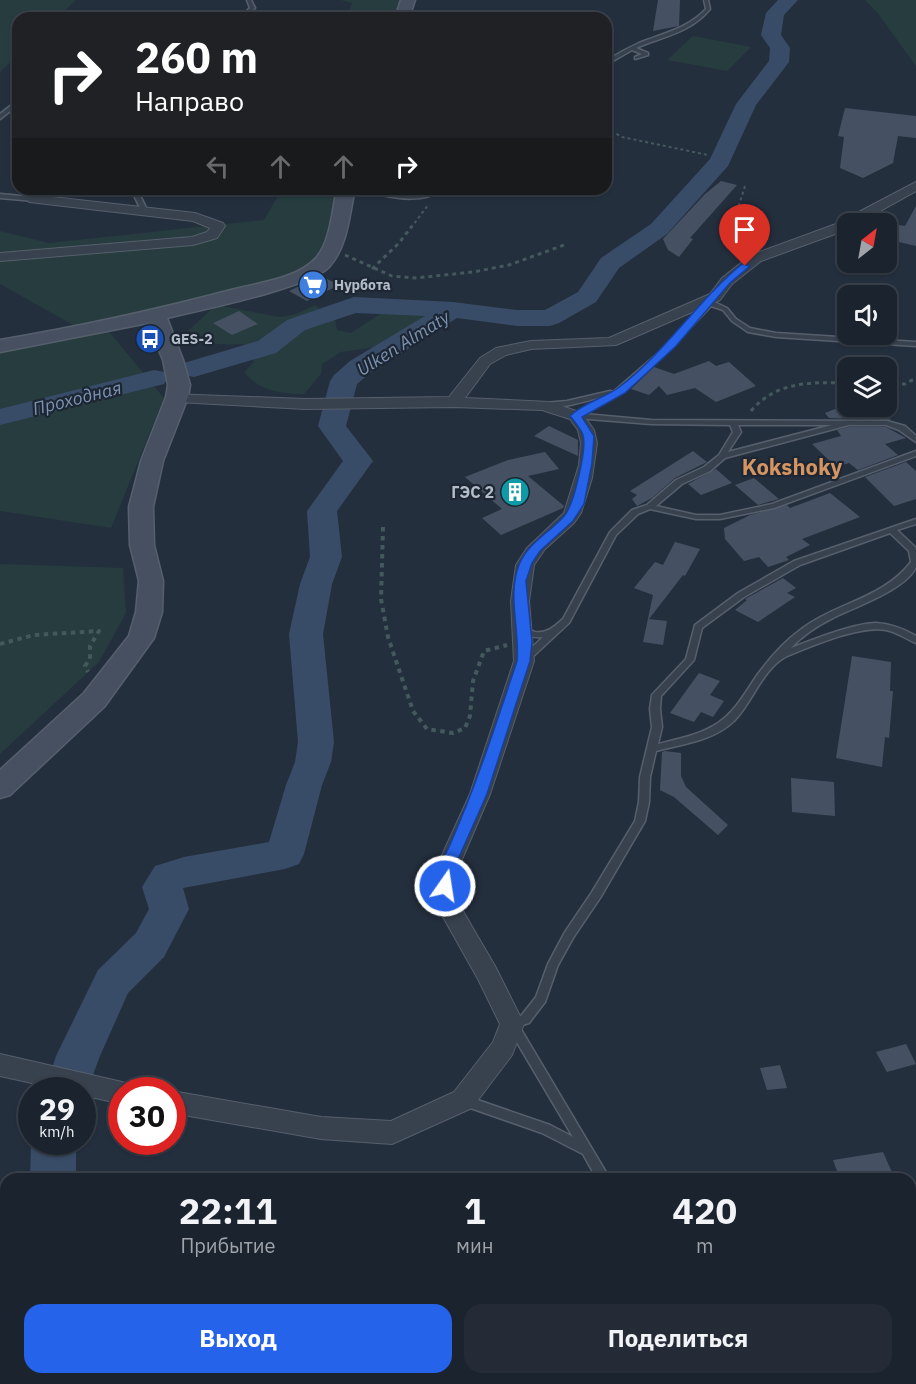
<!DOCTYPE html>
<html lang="ru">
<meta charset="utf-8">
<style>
body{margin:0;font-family:"IBM Plex Sans",sans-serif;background:#242b36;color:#f1f3f6;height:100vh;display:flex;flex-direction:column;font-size:22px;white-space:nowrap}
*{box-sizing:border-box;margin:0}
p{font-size:20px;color:#a0a4aa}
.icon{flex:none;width:33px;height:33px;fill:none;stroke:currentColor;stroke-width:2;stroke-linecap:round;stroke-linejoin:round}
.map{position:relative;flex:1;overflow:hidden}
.side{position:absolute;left:0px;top:1173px;width:916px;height:212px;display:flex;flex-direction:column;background:#1b232e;border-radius:18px 18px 0 0;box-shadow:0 2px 4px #0004,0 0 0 2px #39404a}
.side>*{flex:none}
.hud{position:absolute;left:12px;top:12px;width:600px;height:183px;border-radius:18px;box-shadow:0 2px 4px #0004,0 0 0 2px #39404a;background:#202124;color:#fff;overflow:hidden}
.needle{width:39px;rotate:31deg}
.fabs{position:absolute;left:837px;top:213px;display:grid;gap:12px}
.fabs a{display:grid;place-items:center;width:60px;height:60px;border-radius:12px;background:#1b232e;box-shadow:0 2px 4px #0004,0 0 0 2px #39404a;font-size:30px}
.speed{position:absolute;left:18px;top:1077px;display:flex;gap:12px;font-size:30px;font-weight:700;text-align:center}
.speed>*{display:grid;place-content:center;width:78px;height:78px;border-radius:50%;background:#1b232e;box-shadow:0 2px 4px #0004,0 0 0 2px #39404a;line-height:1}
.speed small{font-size:15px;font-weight:400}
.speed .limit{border:9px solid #d22;background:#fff;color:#111}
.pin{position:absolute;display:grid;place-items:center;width:51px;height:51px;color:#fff;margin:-62px -26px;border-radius:50% 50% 50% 0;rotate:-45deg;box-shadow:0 0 6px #0007}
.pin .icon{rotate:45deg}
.me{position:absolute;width:66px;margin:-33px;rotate:13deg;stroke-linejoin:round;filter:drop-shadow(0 0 4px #0008)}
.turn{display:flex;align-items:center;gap:21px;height:126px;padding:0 24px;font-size:27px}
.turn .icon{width:78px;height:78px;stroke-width:2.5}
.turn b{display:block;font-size:42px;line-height:51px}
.lanes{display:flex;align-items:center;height:57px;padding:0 24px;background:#0003;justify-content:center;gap:30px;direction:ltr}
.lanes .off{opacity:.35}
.eta{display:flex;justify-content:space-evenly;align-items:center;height:102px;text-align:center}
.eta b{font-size:36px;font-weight:700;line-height:42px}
.action{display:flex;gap:12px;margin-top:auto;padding:12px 24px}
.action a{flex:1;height:69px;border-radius:18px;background:#2563eb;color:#fff;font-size:24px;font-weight:700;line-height:69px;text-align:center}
.action a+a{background:#242b36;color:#f1f3f6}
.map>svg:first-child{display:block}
</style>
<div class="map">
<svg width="916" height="1384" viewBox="0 0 916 1384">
<rect width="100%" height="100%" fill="#242f3e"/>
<g fill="#263c3f">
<path d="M0,0H76L57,18H18V55L0,72Z"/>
<path d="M341,0H408L402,18H347L352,3Z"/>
<path d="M865,0H916V66L877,12Z"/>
<path d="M693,36L751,47L727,71L667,60Z"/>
<path d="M282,189H346L331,247L313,269L106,328L164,398L111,528L0,511V345L84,331L0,284V231L49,243L264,220Z"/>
<path d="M216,305L280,317L296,314L315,305L335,320L337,330L351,333L386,310L425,315L423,321L376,347L341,352L322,364L321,374L304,394C281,394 259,391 244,372L254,362L243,344C224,345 202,346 189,330Z"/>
<path d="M0,564L123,568L126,613L99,662L0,754Z"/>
</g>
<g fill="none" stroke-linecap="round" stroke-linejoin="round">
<g fill="#394c67" fill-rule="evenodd">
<path d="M778,0H798L784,15L781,35L790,48L789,62L756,105L728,166L667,234L619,268L596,302L559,323L550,326H517L457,318L370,373L357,384L346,426L373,461L337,511L342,557L332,584L323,634L334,742L331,762L322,785L304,854L299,864L285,869L183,888L189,909L164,957L128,993L100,1056L82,1104V1090H45L56,1056L98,970L136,933L149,909L142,887L155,866L184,857L269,842L286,785L295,762L298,742L289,634L300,584L310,557L307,511L343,461L318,426L330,381L334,375L350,361L425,316L356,313L305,330L276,353L194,377L184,375L181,369L184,363L258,341L287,320L354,297L453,302L517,310H545L578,292L601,258L651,224L710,159L736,104L769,61L770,48L761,35L766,13Z"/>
<path d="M154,370L164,372L168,378L164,384L0,425V409Z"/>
<path d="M31,1142H76V1179H30Z"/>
<path d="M23,1378H74L76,1384H25Z"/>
</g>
</g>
<g fill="#455162">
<path d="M658,0H680L679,26L653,31Z"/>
<path d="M845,108L916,116V138L898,136L893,163L863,178L840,168L844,137L838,136Z"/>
<path d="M721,181L737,185L690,238L693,239L679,257L668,250L663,239L705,194Z"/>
<path d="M916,206V246L886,239V223L905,226Z"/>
<path d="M321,276L339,285L307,301L289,291Z"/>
<path d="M239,311L258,324L232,335L213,323Z"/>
<path d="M709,361L716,366L729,362L756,386L716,402L695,388L667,395L659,386L649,395L631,389L654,367L674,374Z"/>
<path d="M845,405L851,406L858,415L882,410L891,420L829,418L825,413Z"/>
<path d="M549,426L578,440V456L534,436Z"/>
<path d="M849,427H886L906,438L885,444L898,455L858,470L849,463L836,467L812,444L841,436L837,430Z"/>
<path d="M693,451L707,462L675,478L652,498L637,506L632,499L637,495L630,491Z"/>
<path d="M545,452L559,469L528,476L564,506L563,508L501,535L482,518L502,509L465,477L508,460Z"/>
<path d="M906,462L916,471V499L894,506L865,477Z"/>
<path d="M716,469L732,483L701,495L688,484Z"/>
<path d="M754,478L779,499L758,505L735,485Z"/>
<path d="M830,493L860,517L802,539L810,545L786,557L789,560L768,567L759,557L744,561L725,539L724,528L750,515L787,505L790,508Z"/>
<path d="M675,542L700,549L685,576L683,575L649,619L667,621L663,645L643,642L653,595L634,588L655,562L663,565Z"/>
<path d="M783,578L796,588L787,593L795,597L758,622L735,610L747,600L745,599Z"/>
<path d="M852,656L891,662L890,691H893L889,738L885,737L882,767L836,758Z"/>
<path d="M699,673L720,681L710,695L724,701L713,717L701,712L694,722L670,713Z"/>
<path d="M665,751L681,753V776L686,787L728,825L718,835L674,797L660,790L662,752Z"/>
<path d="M791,778L834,782L835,816L792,812Z"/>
<path d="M906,1044L916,1064L887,1072L876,1052Z"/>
<path d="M780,1065L787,1088L767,1090L760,1068Z"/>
<path d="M883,1152L895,1179H840L833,1160Z"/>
</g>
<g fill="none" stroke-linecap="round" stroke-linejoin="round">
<g stroke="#565f6c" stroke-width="3">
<g id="lane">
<path d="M247,0H251L255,8L244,18H239L250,8Z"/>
<path d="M704,0H708L710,9C690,33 664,36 636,48L648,53V55L635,59V57L642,54L632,50L606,65V61C617,54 628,48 639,43C664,33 687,29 706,9Z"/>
<path d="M104,14L158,17L160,18L104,16L92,18Z"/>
<path d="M18,100V105L0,119V114Z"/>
<path d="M39,189H45L36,200L34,201L0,198V194L32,197Z"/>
<path d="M131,189H137L148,212L147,213L142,212Z"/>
<path d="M358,189C376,189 393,195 410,195C422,195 432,189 443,189C424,203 399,199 377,194C370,193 364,192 358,189Z"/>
<path d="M713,298L716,300L714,302L727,308L736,319L750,328L776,333L916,342V346L776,337L748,332L732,321L723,310L711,306L674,345L624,392L584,414L651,420L887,421L905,426L916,436V442L899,430L886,425H849L725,458L710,471L682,484L656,506L696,515H720L772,504L916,451V456L774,508L720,519H696L650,509L638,514L616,535L569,623L527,662H521L520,660L521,658L543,637C534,638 526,636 520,629L521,627C528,627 529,630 535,632C547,634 555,626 563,619L610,532L632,510L647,505L676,480L704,467L719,455L733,432L730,425L651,424L576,418L572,416L605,396C589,400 554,412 540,405L544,403L567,401L610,391L613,392L618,388L670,343L708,302ZM738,425H832L728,452L741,432Z"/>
<path d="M916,519V524L897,530L916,548C916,554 916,562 916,567C906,590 854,607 833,618C817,626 803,635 791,648C812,640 855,623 876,623C891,624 904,629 916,636V643C906,639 897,632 886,630C860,625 812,646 787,656C762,669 753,702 734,721C713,741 682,744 656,751L650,777L649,802L645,821L600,898L573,938L558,965L545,1002L529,1023L519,1026L610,1179H597L583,1154L542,1133L459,1104L457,1100L459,1096L463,1095L550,1125L573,1137L506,1024L508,1021L521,1016L536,997L548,964L565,932L592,892L635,821L639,802L640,777L652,727L650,709L652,695L686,659L695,625L738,593L794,561ZM890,533L909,551L911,562C883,599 834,603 799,631C784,642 769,659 758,674C746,691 736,711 718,723C700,735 678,739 658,744L662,727L660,709L661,696L694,660L702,628L744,597L800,565Z"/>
<path d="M916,1375V1384H903L905,1379Z"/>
<path d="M708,1378H721L724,1384H710Z"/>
</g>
</g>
<g stroke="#565f6c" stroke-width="2">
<g id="street">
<path d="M916,182V191L857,224H848L846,230L761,261L732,284L720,300L616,345L531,349L506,355L490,364L465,398L550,402L582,413L594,430L597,443L592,478L581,513L574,523L545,549L534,565L529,601L534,661L490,794L460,864L456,886L464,913L495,966L524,1024L512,1055L472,1108L392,1144L321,1139L172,1113V1091L321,1117L391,1121L454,1092L493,1042L500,1024L478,979L442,915L434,886L438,864L470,794L514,661L511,601L516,565L527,548L564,513L579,465L581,443L578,430L570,419L542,410L454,407L305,409L177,402L171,400L169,397L171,394L305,399L449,397L480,358L496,348L531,341L609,338L710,294L722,278L751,255L836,224Z"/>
<path d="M34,195L195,213L223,223L225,226L217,238L193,245L0,261V253L192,237L207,232L210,228L193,221L29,202L28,199Z"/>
<path d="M0,1054L122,1082L131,1085L133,1090H122V1104L82,1095V1090H64L0,1076Z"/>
</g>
</g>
<g stroke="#565f6c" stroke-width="3">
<g id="secondary">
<path d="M401,0H415L409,18H395Z"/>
<path d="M337,189H355C349,215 348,246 329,267C309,288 200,310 167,318L183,360L190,385L188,397L163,461L153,507L154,545L163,581L162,612L154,638L104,707L10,795L0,798V770L84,693L129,636L136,612L139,581L130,545L129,507L141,461L166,397L168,385L163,360L148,323L0,352V340C78,327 155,310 231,290C257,283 297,279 316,258C331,241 332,210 337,189Z"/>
</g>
</g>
<g stroke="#44595c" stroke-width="2" stroke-dasharray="3 3" stroke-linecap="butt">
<path d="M606,128L622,137L708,155"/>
<path d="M745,186L739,205L749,228"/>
<path d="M411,228L428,205"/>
</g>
<g stroke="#44595c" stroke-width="3" stroke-dasharray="4 4" stroke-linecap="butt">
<path d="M749,226L754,245"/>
<path d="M345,255L392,276L415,278L473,272L509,265L567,244"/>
<path d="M372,269L399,243L412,226"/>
<path d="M886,384H905L916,378"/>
<path d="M751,411C776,381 812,382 848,383"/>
</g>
<g stroke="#44595c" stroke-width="4" stroke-dasharray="4.5 4.5" stroke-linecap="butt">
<path d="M383,527L381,599L388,637L413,711L427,729L453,733L465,728L470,716L473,681L484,651L507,645"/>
<path d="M0,644L34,635L99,631L90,646V659L85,666L88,672"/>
</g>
<use href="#lane" fill="#38414e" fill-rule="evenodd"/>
<use href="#street" fill="#38414e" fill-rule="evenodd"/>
<use href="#secondary" fill="#465061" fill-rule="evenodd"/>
</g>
<path fill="#2563eb" stroke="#184099" stroke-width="1.5" d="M742,264L750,266L730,283L676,346L625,393L582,417L594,436L592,463L584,504L573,521L540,551L532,563L526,581L532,642L530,661L487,794L456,864L451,891H440C433,878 443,859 449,847C476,786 496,724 517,661C520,630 507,595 519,565C527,543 551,532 565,515C574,503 587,449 583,435C581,429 574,421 570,416C583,403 604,398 618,388C665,353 697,301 742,264Z"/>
<defs>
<g id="supermarket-disc" transform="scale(1.5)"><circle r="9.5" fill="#3f7fe0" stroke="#1d2633"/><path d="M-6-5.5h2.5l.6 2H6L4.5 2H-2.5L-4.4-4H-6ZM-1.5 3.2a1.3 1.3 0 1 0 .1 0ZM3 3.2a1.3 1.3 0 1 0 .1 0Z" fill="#fff"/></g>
<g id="bus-disc" transform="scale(1.5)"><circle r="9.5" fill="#1a4fb4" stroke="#1d2633"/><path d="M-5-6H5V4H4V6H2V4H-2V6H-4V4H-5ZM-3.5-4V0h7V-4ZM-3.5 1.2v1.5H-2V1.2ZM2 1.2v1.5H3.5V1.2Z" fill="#fff"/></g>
<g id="building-disc" transform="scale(1.5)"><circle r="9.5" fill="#0f9aa8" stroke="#1d2633"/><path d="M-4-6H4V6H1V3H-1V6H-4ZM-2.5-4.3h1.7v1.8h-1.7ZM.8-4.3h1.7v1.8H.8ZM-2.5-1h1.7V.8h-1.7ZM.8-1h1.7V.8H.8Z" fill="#fff"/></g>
</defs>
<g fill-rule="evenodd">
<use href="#supermarket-disc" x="313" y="285"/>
<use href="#bus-disc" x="150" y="339"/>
<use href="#building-disc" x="515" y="492"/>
</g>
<g text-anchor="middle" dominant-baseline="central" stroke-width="4.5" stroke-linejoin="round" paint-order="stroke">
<g font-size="14" font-weight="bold" fill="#b4bcc9" stroke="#1d2633" text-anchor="start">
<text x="334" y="285">Нурбота</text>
<text x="171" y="339">GES-2</text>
</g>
<g font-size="16" font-weight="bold" fill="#b4bcc9" stroke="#1d2633" text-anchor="end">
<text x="494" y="492">ГЭС 2</text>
</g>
<g font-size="18" font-style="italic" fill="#7c92b1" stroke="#1d2633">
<text transform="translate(403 343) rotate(-32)">Ulken Almaty</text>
<text transform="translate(77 398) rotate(-14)">Проходная</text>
</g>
<g font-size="22" font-weight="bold" fill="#d59563" stroke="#1d2633">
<text x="792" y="466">Kokshoky</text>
</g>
</g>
</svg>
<div class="fabs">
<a><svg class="needle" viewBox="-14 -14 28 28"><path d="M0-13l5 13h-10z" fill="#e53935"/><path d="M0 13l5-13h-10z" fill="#a0a4aa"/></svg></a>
<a><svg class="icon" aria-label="sound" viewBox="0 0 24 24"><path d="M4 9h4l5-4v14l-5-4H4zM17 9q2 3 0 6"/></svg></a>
<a><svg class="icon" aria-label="layers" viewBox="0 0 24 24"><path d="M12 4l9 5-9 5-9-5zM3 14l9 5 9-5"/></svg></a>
</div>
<div class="speed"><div>29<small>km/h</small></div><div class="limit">30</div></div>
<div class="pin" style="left:745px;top:266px;background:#d93025"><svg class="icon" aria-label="arrive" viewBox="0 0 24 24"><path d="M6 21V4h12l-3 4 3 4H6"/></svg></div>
<svg class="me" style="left:445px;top:886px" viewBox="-20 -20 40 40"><circle r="17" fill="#2563eb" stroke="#fff" stroke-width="3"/><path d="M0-11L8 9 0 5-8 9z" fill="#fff"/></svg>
<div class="hud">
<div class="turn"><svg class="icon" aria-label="right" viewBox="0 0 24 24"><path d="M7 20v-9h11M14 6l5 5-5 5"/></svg><div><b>260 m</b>Направо</div></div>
<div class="lanes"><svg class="icon off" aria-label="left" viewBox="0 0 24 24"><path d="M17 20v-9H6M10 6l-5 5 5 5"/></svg><svg class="icon off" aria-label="ahead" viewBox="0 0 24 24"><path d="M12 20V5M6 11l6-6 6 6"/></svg><svg class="icon off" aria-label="ahead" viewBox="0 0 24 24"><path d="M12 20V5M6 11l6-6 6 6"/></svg><svg class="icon" aria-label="right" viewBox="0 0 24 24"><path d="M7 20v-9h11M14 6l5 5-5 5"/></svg></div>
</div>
<section class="side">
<div class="eta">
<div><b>22:11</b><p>Прибытие</p></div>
<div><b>1</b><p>мин</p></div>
<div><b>420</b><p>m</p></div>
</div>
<div class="action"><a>Выход</a><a>Поделиться</a></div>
</section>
</div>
